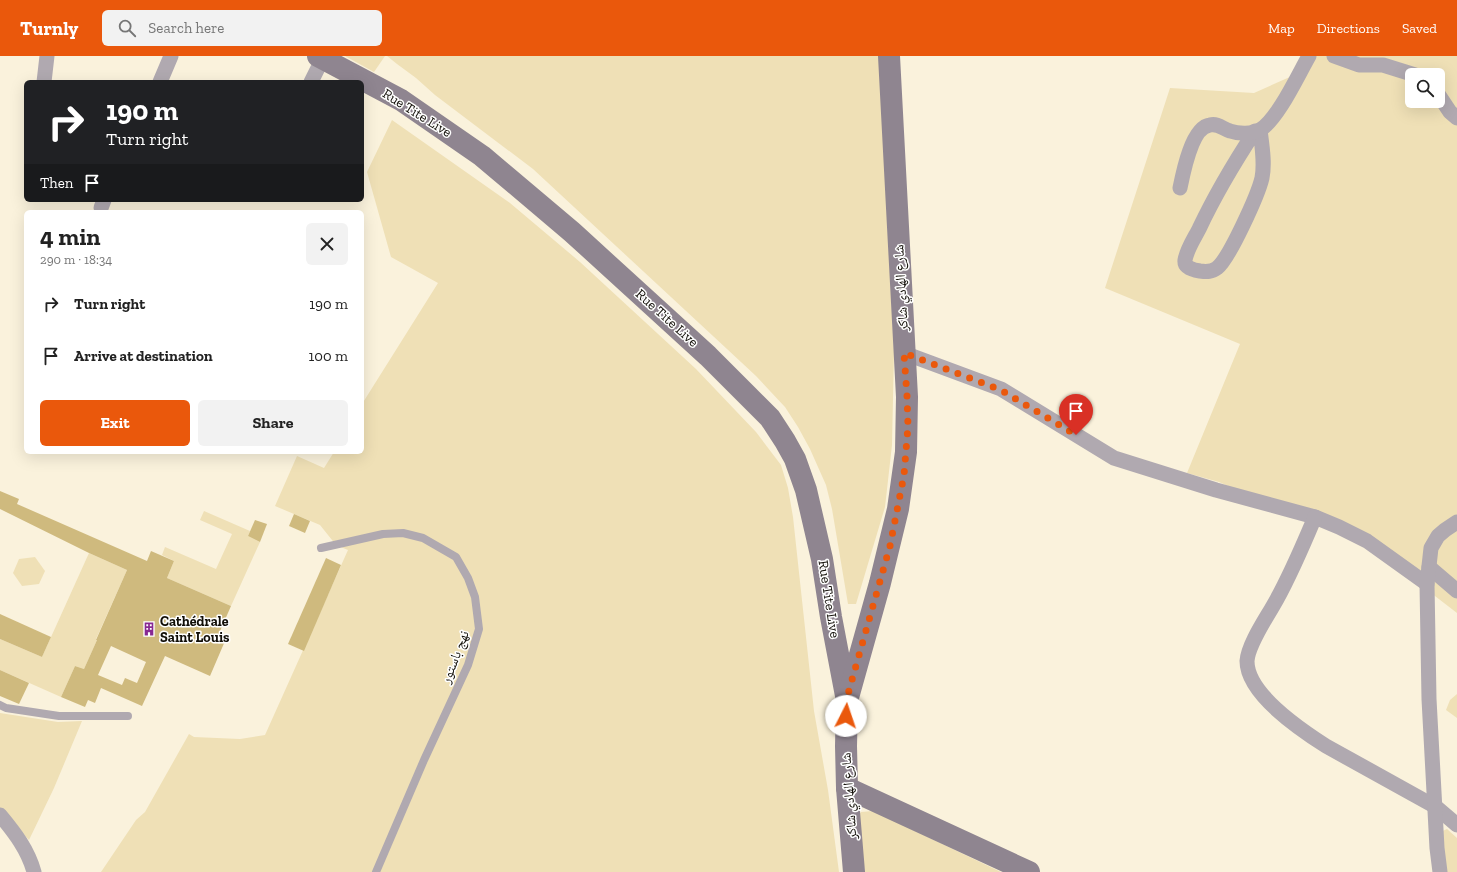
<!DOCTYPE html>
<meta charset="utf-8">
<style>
body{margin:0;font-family:"Zilla Slab","Noto Naskh Arabic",serif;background:#f2f2f2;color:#222;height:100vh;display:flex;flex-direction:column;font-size:15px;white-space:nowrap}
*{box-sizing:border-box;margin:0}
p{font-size:13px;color:#767676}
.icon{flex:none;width:22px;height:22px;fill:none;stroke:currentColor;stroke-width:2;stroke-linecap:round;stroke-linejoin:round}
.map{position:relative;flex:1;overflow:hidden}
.details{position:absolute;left:24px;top:154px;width:340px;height:244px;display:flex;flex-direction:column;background:#fff;border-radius:6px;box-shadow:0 4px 16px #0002}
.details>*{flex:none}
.hud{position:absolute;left:24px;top:24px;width:340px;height:122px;border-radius:6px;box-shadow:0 4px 16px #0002;background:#202124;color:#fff;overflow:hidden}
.tools{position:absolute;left:1405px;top:12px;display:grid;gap:8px}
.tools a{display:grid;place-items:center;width:40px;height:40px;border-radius:6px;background:#fff;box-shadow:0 4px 16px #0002;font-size:20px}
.pin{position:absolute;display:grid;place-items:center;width:34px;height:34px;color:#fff;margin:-41px -17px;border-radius:50% 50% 50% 0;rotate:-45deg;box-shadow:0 0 4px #0007}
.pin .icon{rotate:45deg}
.me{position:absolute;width:44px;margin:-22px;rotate:4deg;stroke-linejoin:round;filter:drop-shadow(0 0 3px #0008)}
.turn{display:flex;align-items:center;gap:14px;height:84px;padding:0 16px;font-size:18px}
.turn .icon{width:52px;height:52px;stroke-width:2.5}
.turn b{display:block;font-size:28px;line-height:34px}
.then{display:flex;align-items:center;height:38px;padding:0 16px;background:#0003;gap:8px;font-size:15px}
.round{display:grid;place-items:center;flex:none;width:42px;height:42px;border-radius:6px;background:#f2f2f2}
.head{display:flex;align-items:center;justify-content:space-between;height:68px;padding:0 16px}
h1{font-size:24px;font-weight:800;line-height:30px}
.action{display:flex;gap:8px;margin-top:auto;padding:8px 16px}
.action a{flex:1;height:46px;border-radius:6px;background:#ea580c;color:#fff;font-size:16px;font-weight:800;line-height:46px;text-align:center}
.action a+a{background:#f2f2f2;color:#222}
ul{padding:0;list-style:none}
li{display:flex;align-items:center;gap:12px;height:52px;padding:0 16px}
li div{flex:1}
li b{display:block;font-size:15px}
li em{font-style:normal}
header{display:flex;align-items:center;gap:24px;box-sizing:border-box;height:56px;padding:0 20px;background:#ea580c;color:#fff}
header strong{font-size:19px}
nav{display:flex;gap:22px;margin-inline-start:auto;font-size:14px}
.search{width:280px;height:36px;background:#f2f2f2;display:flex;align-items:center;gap:10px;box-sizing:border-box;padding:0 14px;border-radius:6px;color:#767676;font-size:15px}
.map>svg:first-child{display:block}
</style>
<header>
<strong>Turnly</strong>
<div class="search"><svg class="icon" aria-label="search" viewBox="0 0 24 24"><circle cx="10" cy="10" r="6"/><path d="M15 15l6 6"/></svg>Search here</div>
<nav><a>Map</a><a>Directions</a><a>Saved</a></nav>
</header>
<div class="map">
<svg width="1457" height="816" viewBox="0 0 1457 816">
<rect width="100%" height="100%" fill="#faf2dc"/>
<g fill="#efe0b6" fill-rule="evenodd">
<path d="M345,0H385L374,16Z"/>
<path d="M387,0H879L894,296L892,389L885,451L856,548H848L832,453L826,429L810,393L798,371L785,351L756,320L727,293L533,113L435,39L416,22L397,8Z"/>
<path d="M1302,0H1457V557L1409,520L1356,484L1319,470L1219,426L1187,417L1240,288L1105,232L1170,32L1254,37L1292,20ZM1412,19H1438V45H1412Z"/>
<path d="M392,64L510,147L580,206L696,313L756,376L781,409L788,432L793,461L814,655L828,734L839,816H101L136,764L145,756L189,678L194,681L240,683L265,679L348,494L336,489L320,469L275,450L297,400L324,412L334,396H362V348L438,227L391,201L367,116Z"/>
<path d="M204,455L250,475L248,480L260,486L231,550L167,522L174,505L162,499L165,491L216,513L232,478L200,464Z"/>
<path d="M89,497L127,514L96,583L97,584L84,613L75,610L61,641L0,614V583L42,601Z"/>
<path d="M35,501L45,515L39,528L22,530L13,517L19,503Z"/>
<path d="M1457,638V662L1446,654L1450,644Z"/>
<path d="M0,657L58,666L82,665L54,732L29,784L0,752Z"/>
<path d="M873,755L1001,816H865L857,762L861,756Z"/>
<path d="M1447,773L1457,782V816H1443L1438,777Z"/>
</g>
<g fill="#cfba7e" fill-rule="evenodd">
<path d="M0,435L19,443L17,448L147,505L151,495L174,505L167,522L231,550L217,582L225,585L210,620L165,600L142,650L101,632L95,647L88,644L85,651L61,641L75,610L84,613L97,584H96L127,514L89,497L0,453ZM111,590L146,606L137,627L125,622L122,629L98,619Z"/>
<path d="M294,458L310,465L305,477L289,470Z"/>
<path d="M255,464L267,468L260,486L248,480Z"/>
<path d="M326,502L341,509L304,595L288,588Z"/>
<path d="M0,558L51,581L42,601L0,583Z"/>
<path d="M0,614L29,627L19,648L0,640Z"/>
</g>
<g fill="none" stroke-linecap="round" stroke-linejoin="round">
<g stroke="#b0a9b0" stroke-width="8">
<path d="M321,492L383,478L403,477L423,482L456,501L468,522L475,541L479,573L468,609L424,704L376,816"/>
<path d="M0,649L6,652L59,660H128"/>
</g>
<g stroke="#b0a9b0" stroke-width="15">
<path d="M1334,0L1359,9H1383L1415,19"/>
<path d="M44,26L47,0"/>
<path d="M160,26L171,0"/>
<path d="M311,26L323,2"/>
<path d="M1438,38L1450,56L1457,62"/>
<path d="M1255,75C1234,107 1215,139 1199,173C1194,183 1187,193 1185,204C1184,212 1194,214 1200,215C1207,216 1212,216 1217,212C1229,203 1258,139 1262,122C1265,107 1262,90 1260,74"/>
<path d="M1180,132C1183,117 1192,71 1210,69C1218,67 1223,73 1230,75C1239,78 1252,78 1260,74C1278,63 1298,19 1309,0"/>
<path d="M101,152L104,144"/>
<path d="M904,297L1001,333L1114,402L1216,434L1315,461L1339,471L1367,485L1427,528"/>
<path d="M1315,461C1302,491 1290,521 1273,550C1265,564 1248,589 1247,605C1247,638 1301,674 1326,690L1436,751L1457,769"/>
<path d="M1429,511L1457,535"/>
<path d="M0,759C15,777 28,794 34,816"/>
<path d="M1440,816L1437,792L1429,643L1427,528L1431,492L1438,480L1445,474L1457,466"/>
</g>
<g stroke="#8f8590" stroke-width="22">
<path d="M318,0L401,44L482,100L572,176L708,300L770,362L785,385L795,403L806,434L822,503L831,561L847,645"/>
<path d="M847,732L1029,816"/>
<path d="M854,816L847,732L846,690L847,645L880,527L898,453L906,396L907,341L889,0"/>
</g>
</g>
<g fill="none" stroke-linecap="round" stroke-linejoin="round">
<path stroke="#ea580c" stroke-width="7" stroke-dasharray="0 12.6" d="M846,660V645L890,490L904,419L908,370L907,340L904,297L1001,334L1076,379"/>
</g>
<defs>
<g id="building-bare" transform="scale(1.08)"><path d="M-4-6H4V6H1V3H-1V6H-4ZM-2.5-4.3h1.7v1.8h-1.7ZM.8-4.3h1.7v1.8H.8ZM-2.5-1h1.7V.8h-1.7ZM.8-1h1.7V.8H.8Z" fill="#872892" stroke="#fff" stroke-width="2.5" paint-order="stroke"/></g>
</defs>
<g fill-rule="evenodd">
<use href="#building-bare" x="149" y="573"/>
</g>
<g text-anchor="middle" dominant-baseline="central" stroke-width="3" stroke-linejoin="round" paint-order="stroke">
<g font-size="14" fill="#110e07" stroke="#fff">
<text transform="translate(417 57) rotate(32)">Rue Tite Live</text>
<text transform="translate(901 232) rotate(-93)">شارع الهادي شاكر</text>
<text transform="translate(667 262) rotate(42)">Rue Tite Live</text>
<text transform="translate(829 543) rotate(81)">Rue Tite Live</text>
<text transform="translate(455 601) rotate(-69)">نهج باستور</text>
<text transform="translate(849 740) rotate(-94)">شارع الهادي شاكر</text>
</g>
<g font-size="14" font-weight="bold" fill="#110e07" stroke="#fff" text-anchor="start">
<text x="160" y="565">Cathédrale<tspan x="160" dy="16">Saint Louis</tspan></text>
</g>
</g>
</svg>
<div class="tools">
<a><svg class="icon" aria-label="search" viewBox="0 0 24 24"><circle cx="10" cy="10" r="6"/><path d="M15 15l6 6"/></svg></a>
</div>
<div class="pin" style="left:1076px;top:379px;background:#d93025"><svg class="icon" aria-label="arrive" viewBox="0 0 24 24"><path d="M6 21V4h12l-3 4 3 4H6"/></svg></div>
<svg class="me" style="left:846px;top:660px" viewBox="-20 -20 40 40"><circle r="19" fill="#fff"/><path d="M0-13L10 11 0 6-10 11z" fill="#ea580c"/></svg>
<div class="hud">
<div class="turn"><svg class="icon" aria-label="right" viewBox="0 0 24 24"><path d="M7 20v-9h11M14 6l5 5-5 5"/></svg><div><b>190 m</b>Turn right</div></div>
<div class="then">Then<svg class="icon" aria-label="arrive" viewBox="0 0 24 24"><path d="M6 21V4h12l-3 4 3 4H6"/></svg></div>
</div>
<section class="details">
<div class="head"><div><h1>4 min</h1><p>290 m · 18:34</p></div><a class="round"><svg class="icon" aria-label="close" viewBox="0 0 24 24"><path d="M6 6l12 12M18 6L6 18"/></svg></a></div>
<ul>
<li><svg class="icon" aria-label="right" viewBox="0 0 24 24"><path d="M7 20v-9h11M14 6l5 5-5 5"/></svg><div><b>Turn right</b></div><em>190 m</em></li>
<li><svg class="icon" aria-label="arrive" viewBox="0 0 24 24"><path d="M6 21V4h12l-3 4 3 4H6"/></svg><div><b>Arrive at destination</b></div><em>100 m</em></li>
</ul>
<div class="action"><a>Exit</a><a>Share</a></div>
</section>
</div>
